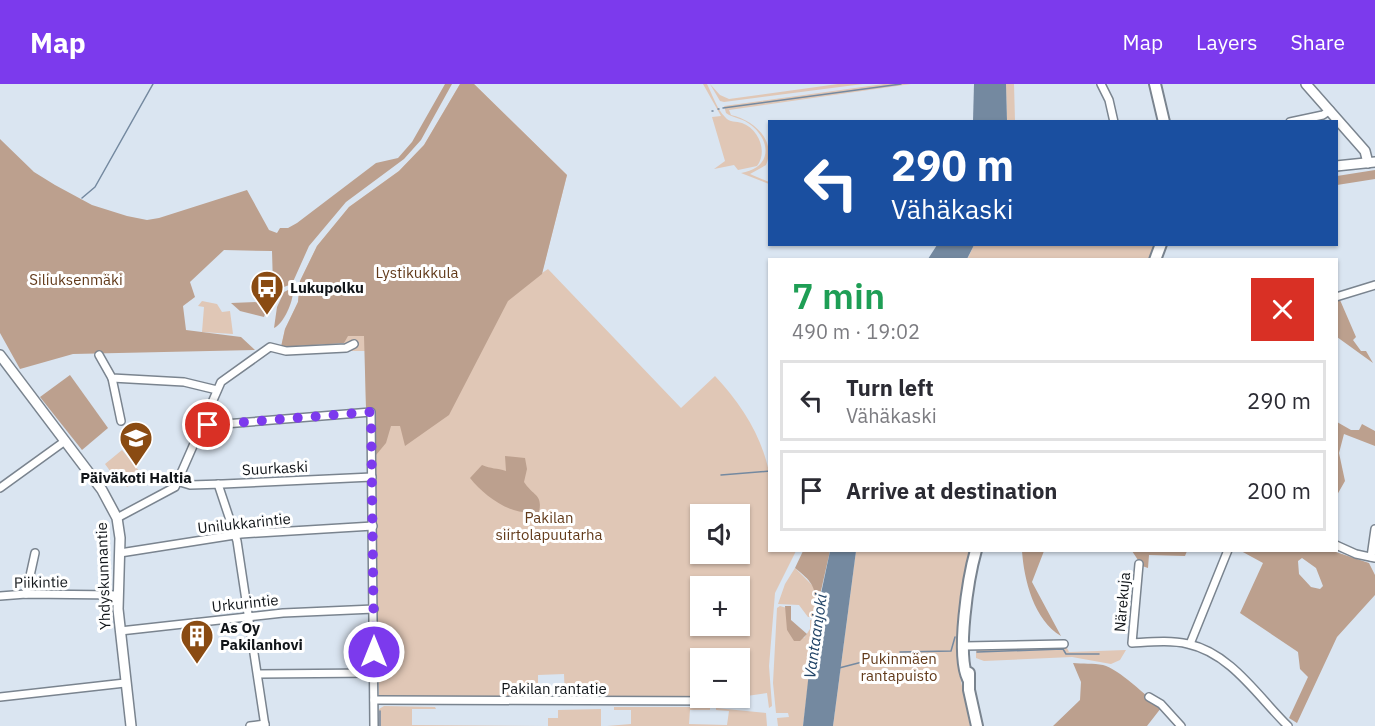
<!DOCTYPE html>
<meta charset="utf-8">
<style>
body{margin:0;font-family:"IBM Plex Sans",sans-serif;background:#f7f7f7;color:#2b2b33;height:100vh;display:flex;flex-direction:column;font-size:22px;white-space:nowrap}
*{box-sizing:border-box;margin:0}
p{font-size:20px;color:#7c7c81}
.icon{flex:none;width:33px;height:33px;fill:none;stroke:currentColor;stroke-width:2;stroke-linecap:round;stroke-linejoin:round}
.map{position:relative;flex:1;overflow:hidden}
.details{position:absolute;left:768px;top:174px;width:570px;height:294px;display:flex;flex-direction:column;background:#fff;border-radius:0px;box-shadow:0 2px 4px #0004}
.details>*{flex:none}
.hud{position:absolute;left:768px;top:36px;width:570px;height:126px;border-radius:0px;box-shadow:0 2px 4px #0004;background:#1a4fa0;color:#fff;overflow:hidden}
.tools{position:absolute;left:690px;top:420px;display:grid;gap:12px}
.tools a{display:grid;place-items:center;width:60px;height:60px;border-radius:0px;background:#fff;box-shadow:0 2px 4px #0004;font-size:30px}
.pin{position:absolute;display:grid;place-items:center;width:51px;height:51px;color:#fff;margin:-26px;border:3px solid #fff;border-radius:50%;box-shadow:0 2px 6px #0007}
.me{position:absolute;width:66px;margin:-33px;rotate:0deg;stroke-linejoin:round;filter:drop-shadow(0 0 4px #0008)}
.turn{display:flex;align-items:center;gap:21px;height:126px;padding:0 24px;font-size:27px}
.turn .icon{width:78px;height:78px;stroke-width:2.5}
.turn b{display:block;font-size:42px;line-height:51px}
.round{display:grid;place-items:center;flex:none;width:63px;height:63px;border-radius:0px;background:#f7f7f7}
.head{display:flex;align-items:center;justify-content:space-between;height:102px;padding:0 24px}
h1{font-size:36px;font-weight:600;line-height:45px;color:#1e9e55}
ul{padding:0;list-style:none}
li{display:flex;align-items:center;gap:18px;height:81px;margin:0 12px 9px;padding:0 12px;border:3px solid #e1e1e2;border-radius:0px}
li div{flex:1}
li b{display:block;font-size:22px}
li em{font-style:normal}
header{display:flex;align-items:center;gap:36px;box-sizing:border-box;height:84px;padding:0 30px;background:#7c3aed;color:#fff}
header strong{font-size:28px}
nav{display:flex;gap:33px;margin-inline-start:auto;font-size:21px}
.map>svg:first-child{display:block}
</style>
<header>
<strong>Map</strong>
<nav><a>Map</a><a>Layers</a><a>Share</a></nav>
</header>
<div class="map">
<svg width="1375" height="642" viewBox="0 0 1375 642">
<rect width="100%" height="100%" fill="#dae5f1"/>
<g fill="#e0c7b6" fill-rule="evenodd">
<path d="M460,0H474L567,91L542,189L548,185L681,324L715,292C741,320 761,350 769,388C774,409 769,443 770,466L796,467L775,509L769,582L772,622L769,624L767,609L740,613V574H700V614H734H565L564,590L538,591V613L379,612L373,325L366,324L365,267H347L344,259L281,263L285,245L298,218L300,197L317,162L349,123L399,87L424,61ZM700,430H740V470H700ZM700,502H740V542H700Z"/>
<path d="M703,0H707C712,10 717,25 725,33C730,39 736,37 742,39C759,45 768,68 757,82L738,86L734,81L714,85L725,77L712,33L721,32Z"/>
<path d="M710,0L720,11L729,15L838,0H863L724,18L720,17Z"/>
<path d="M884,0H911L729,26L731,31C753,36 777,56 766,81L750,90L769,98V100L741,89C773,84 772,55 748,39C741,34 733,34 726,29L724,22Z"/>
<path d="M1006,0H1014L1015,37H1007Z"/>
<path d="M974,161H1155L1148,175L967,176Z"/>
<path d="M202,217L217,220L222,228L230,227L233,250L202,248L204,223L198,222Z"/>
<path d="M122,366L144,393L127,403L116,389L113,391L105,380Z"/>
<path d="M856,467H972L960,522V581L958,582L970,642H833Z"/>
<path d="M795,484L814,503L815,517L818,520L816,533H808L799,521L778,520L785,500Z"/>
<path d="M780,522L787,524V546L804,554L810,545V536L816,535L803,642H778L777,634L789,633L788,629H776L773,599L777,524Z"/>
<path d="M1066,562L1069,568L1126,566L1120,576L1111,580L1072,573L984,577L976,574V565Z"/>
<path d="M384,622L435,623L436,625H412V641L548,642V634H558V626L601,625V642H379V625Z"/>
<path d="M614,623H710V626H690L689,640L727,641L729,627L716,626V624L766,629L767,642H607L631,640V626H614Z"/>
</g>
<g fill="#bca08e" fill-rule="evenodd">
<path d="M445,0H452L421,56L404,75L346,118L309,162L292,200L273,207L264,233L240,227L231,219L259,218L273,201L272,167L224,166L190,198L195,213L183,222L186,246L241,253L255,266L73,270L20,285L0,249V55L34,88L55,101L92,121L127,132L147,136L159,134L247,106L269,146L277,149L280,144H288L297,139L376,79L398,74L412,58Z"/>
<path d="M460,0H474L567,91L542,190L508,217L449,331L405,362L400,342H391L386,359L376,371L373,325L366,324L364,252H348L344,259L281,263L285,245L298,218L300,197L317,162L349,123L399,87L424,61Z"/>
<path d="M1375,86V95L1337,101V92Z"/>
<path d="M288,206L293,207C293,218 284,239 274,244L277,223L284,208Z"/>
<path d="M1336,215L1340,216L1356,253L1353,256L1361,267H1366L1373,279L1337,253Z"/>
<path d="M70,291L108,344L82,366L40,313Z"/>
<path d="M1337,338L1351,346H1359L1362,340L1375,347V362L1344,350L1339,369L1345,397L1337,411Z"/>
<path d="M505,372L525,374L527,385L524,398C533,412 543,410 539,428C513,433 486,414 470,394L482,381C491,385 497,384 506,387Z"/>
<path d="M803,467H830L818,520L815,517C816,500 807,494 795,484Z"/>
<path d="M1022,467H1044L1032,498L1061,552C1034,536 1024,496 1022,467Z"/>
<path d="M1132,467H1187L1185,472L1149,471L1148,484L1142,482Z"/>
<path d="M1241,467H1333L1369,479L1375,491V511L1337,553L1297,639L1289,634L1308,593L1300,585L1298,568L1240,529L1263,479ZM1302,474L1316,484L1323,502L1320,505L1311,503L1299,490L1298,477Z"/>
<path d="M785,522H791V536L807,550L800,557H794L787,546Z"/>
<path d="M1073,579C1082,580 1094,579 1103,581C1119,585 1146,612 1161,624L1147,642H1053L1080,616L1081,598Z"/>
</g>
<g fill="#7489a0">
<path d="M974,0H1006L1007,37H973Z"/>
<path d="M937,161V160L974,161L967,175H928Z"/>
<path d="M830,467H856L833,642H803L814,543Z"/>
</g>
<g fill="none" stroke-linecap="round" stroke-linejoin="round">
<g stroke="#7489a0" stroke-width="1.5">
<path d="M723,24L901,0"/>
<path d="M718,25H719"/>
<path d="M712,27H713"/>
<path d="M82,114L95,103L153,0"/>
<path d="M721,391L770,387"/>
<path d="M900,568L951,567L955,553"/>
<path d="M977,568L1063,565L1066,570H1099"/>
<path d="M839,584L893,570"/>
<path d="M380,627V642"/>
</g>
<g stroke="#7a848f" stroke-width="10">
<g id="street">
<path d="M1101,0L1109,16L1114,38"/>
<path d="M1290,38L1323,31L1330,26"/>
<path d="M1336,213L1375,201"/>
<path d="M99,271L112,294L184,298L217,306"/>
<path d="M112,294L121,337"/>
<path d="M204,339L212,341L371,328L374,642"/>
<path d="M180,398L190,401L223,400L372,393"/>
<path d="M218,400L237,457L265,642"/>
<path d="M0,404L65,357"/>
<path d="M117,434L175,403L221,298L270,263L286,267L346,264L354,260"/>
<path d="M1336,461L1356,470L1375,474"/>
<path d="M120,469L241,450L373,442"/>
<path d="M1371,473L1375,445"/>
<path d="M1139,480L1132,559C1151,558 1170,556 1188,560C1231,569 1259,614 1288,642"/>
<path d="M26,510L35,469"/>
<path d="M0,512L26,510L118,511"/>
<path d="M120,547L283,529L374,525"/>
<path d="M1190,560L1228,466"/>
<path d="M965,562L1064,560"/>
<path d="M258,590L374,589"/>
<path d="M0,613L125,599"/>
<path d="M1149,613L1161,620L1181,642"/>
<path d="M374,616L734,617"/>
<path d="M250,642L265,640"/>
</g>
</g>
<g stroke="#7a848f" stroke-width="12">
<g id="secondary">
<path d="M1306,0L1365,67L1368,79"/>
<path d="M1336,82L1375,78"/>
<path d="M0,271L102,406L117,434L120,454L118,525L131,642"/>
</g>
</g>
<g stroke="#7a848f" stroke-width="14">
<g id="primary">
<path d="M1155,0L1164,38"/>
<path d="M1155,176L1161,160"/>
<path d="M969,589V606L977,642"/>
<path d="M968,595C956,571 968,494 976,466"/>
</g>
</g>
<use href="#street" stroke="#fff" stroke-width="7"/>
<use href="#secondary" stroke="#fff" stroke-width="9"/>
<use href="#primary" stroke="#fff" stroke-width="10"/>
</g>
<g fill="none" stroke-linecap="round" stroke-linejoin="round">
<path stroke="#7c3aed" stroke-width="10" stroke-dasharray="0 18" d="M208,341L371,328L374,568"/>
</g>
<defs>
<g id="bus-pin" transform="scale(1.725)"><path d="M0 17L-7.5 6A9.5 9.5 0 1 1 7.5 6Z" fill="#8a4b12" stroke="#fff"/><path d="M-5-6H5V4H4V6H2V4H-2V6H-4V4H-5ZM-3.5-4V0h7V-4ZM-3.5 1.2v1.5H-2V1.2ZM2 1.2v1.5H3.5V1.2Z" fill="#fff"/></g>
<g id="school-pin" transform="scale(1.725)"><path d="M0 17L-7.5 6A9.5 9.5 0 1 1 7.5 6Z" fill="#8a4b12" stroke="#fff"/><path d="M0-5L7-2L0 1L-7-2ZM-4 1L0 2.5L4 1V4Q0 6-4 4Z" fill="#fff"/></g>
<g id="building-pin" transform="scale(1.725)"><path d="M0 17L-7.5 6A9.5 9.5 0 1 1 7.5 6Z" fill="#8a4b12" stroke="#fff"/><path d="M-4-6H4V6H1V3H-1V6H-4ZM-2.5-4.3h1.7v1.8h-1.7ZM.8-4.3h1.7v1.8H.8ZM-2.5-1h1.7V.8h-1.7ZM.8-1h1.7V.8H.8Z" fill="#fff"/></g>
</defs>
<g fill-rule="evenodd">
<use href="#bus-pin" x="267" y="203"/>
<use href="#school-pin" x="136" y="354"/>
<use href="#building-pin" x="197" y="552"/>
</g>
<g text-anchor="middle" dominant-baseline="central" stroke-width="6" stroke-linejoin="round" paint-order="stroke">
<g font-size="15" fill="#623a1a" stroke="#fff">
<text x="417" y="188">Lystikukkula</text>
<text x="76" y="195">Siliuksenmäki</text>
<text x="549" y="433">Pakilan<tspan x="549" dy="17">siirtolapuutarha</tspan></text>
<text x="899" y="574">Pukinmäen<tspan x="899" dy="17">rantapuisto</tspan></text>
</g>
<g font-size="15" font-weight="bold" fill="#111519" stroke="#fff" text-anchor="start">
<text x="290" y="203">Lukupolku</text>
<text x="136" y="393" text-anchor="middle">Päiväkoti Haltia</text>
<text x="220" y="543">As Oy<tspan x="220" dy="17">Pakilanhovi</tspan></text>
</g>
<g font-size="15" fill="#111519" stroke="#fff">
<text transform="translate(275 384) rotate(-3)">Suurkaski</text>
<text transform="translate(244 439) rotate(-6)">Unilukkarintie</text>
<text transform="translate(103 492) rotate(-92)">Yhdyskunnantie</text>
<text transform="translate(41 498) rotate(-1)">Piikintie</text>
<text transform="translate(1122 518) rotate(-85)">Närekuja</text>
<text transform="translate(245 519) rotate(-6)">Urkurintie</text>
<text x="554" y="604">Pakilan rantatie</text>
</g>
<g font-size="16" font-style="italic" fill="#224467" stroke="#fff">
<text transform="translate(815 552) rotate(-82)">Vantaanjoki</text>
</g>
</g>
</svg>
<div class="tools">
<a><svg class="icon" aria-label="sound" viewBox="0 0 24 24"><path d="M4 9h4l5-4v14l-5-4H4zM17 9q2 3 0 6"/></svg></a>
<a>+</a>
<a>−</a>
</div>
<div class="pin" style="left:208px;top:341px;background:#d93025"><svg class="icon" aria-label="arrive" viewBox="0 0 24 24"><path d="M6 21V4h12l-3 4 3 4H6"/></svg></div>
<svg class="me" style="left:374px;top:568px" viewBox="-20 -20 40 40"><circle r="17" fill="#7c3aed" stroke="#fff" stroke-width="3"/><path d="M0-11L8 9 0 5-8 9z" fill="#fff"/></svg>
<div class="hud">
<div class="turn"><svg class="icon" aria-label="left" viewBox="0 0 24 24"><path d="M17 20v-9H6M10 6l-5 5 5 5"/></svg><div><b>290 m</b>Vähäkaski</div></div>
</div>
<section class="details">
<div class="head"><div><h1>7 min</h1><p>490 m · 19:02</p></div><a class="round" style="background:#d93025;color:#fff"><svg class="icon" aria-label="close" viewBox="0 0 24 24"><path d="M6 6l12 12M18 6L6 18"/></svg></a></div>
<ul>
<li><svg class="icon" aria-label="left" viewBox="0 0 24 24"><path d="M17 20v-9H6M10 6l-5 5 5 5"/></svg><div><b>Turn left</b><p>Vähäkaski</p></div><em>290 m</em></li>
<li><svg class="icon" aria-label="arrive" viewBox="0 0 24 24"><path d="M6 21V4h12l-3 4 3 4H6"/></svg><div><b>Arrive at destination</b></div><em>200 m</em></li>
</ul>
</section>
</div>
